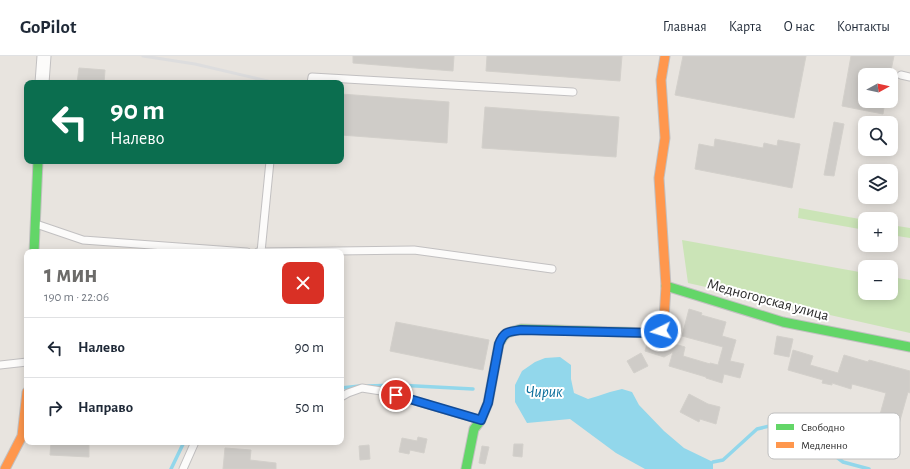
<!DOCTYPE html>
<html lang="ru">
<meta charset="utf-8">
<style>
body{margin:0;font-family:"Alegreya Sans",sans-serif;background:#f6f6f7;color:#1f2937;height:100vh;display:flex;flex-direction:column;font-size:15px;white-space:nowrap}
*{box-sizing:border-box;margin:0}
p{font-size:13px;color:#747a83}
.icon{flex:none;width:22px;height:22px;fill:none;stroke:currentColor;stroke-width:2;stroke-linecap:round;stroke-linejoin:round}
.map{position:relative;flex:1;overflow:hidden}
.panel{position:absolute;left:24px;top:193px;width:320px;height:196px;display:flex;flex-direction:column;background:#fff;border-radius:8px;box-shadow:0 2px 10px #0003}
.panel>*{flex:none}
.guide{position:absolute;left:24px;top:24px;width:320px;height:84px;border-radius:8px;box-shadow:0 2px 10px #0003;background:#0b6e4f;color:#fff;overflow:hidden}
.needle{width:26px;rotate:82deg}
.fabs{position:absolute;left:858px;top:12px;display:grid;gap:8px}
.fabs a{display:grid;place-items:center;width:40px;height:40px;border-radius:8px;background:#fff;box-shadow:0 2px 10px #0003;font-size:20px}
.pin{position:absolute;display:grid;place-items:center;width:34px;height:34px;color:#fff;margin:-17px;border:2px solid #fff;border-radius:50%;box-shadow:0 1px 4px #0007}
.me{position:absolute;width:44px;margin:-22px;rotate:265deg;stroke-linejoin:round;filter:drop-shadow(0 0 3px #0008)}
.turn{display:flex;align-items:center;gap:14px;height:84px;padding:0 20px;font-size:18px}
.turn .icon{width:52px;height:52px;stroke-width:2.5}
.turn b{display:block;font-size:28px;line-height:34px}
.round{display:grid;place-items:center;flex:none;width:42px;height:42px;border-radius:8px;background:#f6f6f7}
.summary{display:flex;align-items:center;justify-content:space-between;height:68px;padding:0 20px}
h1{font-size:24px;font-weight:700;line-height:30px;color:#6c6b69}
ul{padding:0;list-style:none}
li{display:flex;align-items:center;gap:12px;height:60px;padding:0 20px;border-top:1px solid #e0e1e3}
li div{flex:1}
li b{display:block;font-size:15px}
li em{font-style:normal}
header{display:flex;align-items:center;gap:24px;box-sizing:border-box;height:56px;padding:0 20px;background:#fff;border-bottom:1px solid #e0e1e3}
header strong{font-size:19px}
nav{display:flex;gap:22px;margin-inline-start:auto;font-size:14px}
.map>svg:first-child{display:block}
</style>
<header>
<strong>GoPilot</strong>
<nav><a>Главная</a><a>Карта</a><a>О нас</a><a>Контакты</a></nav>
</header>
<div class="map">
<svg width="910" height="413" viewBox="0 0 910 413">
<rect width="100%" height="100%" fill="#e8e4df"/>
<g fill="#cbe4b7">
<path d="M799,152L865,164V174L798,162Z"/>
<path d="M891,169L910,172V182L891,179Z"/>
<path d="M682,184L865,217V237H891V221L910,224V277L688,227Z"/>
</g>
<path fill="#92d7eb" d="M560,301L571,309V323L574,337L588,343L598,340L610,336L622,333L632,336L639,349L664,375L684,392L713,406V413H645L616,397L570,363L527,367L515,346V329L522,315L535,306L545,302Z"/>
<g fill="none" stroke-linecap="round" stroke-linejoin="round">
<g stroke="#92d7eb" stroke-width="3.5">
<path d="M368,330L397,329L473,333"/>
<path d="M341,332L360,330"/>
<path d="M713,406L723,404L757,373L778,368L808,379L843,406L869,413"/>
<path d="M171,413L184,386"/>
</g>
</g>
<g fill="#cfccc8" stroke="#d3d0cb">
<path d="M353,0H454L453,15L353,7Z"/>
<path d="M487,0H622L620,25L486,15Z"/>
<path d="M683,0H806L794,62L675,39Z"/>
<path d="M851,0H894L890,19H865V45H885L883,58L842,50Z"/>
<path d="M79,12L105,14L104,27H77Z"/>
<path d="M341,38L449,46L447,87L341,79Z"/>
<path d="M485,51L619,61L616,101L482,92Z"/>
<path d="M834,66L844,68L834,120L824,119Z"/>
<path d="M715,83L763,92L764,87L777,90L778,84L800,88L792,132L695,113L699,88L714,91Z"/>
<path d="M689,253L702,257L701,259L726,266L722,280L736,284L730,305L744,308L740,322L724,318L722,327L706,322V321L669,310L673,296L664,301L645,295L647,288H654L664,285L685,291L683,300L710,308V307L718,309L723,291L682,280Z"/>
<path d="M396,266L489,284L483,314L390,295Z"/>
<path d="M777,280L793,283L789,301L774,298Z"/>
<path d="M793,294L813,300L810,309L838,317L844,299L868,306L869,304L910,315V337L908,336L899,368L879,362L886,337L852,328L851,333L832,327V329L822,327L823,324L788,314Z"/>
<path d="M641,297L648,310L634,317L627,305Z"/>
<path d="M689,338L708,348L720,351L716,368L700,363L699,366L680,356Z"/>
<path d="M418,381L427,383L424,397L410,394L409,398L399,396L402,382L417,385Z"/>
<path d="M51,386H89V401L50,399Z"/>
<path d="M514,388H523L522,401L513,400Z"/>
<path d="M369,389L370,403L360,404L359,390Z"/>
<path d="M482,390L489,391L485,408L479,407Z"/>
<path d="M225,392L251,394L250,404L276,407V413H223Z"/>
</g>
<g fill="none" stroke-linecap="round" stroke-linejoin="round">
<g stroke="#c2c0c1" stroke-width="9">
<g id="lane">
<path d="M901,19L910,21"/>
<path d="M311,27L312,21L573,36"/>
<path d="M36,168L83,184L247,196"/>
<path d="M258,196L414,194L552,213"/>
<path d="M261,196L270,105"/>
<path d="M0,309L27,306"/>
<path d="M341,341L348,337L362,332L381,335L479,364"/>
<path d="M183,413L195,386"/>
</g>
</g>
<g stroke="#c2c0c1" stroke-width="15">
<path id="street" d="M42,27L44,0"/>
</g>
<g stroke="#c2c0c1" stroke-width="11">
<g id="fast">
<path d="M34,196L38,105"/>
<path d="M666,230L783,266L910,291"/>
<path d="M466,413L474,373L481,364L488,347L499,288L503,281L507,277L521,273L652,277L660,275"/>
</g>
</g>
<g stroke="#c2c0c1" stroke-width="11">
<g id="slow">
<path d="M660,275L664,263L666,230L659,122L665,82L661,24L665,0"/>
<path d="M5,413L22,380L27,336"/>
</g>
</g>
<use href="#lane" stroke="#fcfbfa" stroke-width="7"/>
<use href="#street" stroke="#fcfbfa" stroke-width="13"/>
<use href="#fast" stroke="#63d668" stroke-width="9"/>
<use href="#slow" stroke="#ff974d" stroke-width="9"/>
<path stroke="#ddddde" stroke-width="3" d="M143,0L195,8L276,27"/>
</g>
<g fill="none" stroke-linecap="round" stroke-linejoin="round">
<g stroke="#114b97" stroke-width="10">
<path id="route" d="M396,339L481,364L488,347L499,288C504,275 508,276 521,274L652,277L661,275"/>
</g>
<use href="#route" stroke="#1a73e8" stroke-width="7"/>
</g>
<g text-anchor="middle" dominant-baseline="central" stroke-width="4" stroke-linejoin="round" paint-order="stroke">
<g font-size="15" fill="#2a2a2a" stroke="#fff">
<text transform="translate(768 244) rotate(15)">Медногорская улица</text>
</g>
<g font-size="16" font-style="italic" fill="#0c6f9c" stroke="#fff">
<text x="544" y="336">Чирик</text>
</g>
</g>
<rect x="768" y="357" width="132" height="46" rx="6" fill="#fff" stroke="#bfbfbf" stroke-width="1"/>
<rect x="776" y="368" width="18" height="6" fill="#63d668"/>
<rect x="776" y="386" width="18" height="6" fill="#ff974d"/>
<g font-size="11" fill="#2a2a2a">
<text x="801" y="375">Свободно</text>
<text x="801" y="393">Медленно</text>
</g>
</svg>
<div class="fabs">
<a><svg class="needle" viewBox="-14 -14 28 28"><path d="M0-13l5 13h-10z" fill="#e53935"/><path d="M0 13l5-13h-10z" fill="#747a83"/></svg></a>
<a><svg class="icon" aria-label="search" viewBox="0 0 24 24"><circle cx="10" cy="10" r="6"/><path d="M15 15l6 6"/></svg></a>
<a><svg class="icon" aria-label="layers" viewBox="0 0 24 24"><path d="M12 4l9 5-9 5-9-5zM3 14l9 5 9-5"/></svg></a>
<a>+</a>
<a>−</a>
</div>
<div class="pin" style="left:396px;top:339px;background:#d93025"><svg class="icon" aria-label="arrive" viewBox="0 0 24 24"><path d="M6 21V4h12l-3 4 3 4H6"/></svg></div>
<svg class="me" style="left:661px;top:275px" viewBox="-20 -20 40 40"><circle r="17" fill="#1a73e8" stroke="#fff" stroke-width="3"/><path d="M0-11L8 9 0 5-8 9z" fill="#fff"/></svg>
<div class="guide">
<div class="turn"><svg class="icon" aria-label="left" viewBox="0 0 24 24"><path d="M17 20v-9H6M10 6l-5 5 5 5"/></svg><div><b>90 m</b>Налево</div></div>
</div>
<section class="panel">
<div class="summary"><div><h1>1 мин</h1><p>190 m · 22:06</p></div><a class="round" style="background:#d93025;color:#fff"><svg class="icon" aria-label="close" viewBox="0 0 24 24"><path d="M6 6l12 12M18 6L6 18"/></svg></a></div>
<ul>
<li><svg class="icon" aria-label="left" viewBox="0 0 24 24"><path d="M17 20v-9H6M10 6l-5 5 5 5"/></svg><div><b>Налево</b></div><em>90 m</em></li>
<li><svg class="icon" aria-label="right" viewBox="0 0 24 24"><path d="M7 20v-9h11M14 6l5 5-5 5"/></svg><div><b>Направо</b></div><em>50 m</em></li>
</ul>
</section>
</div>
